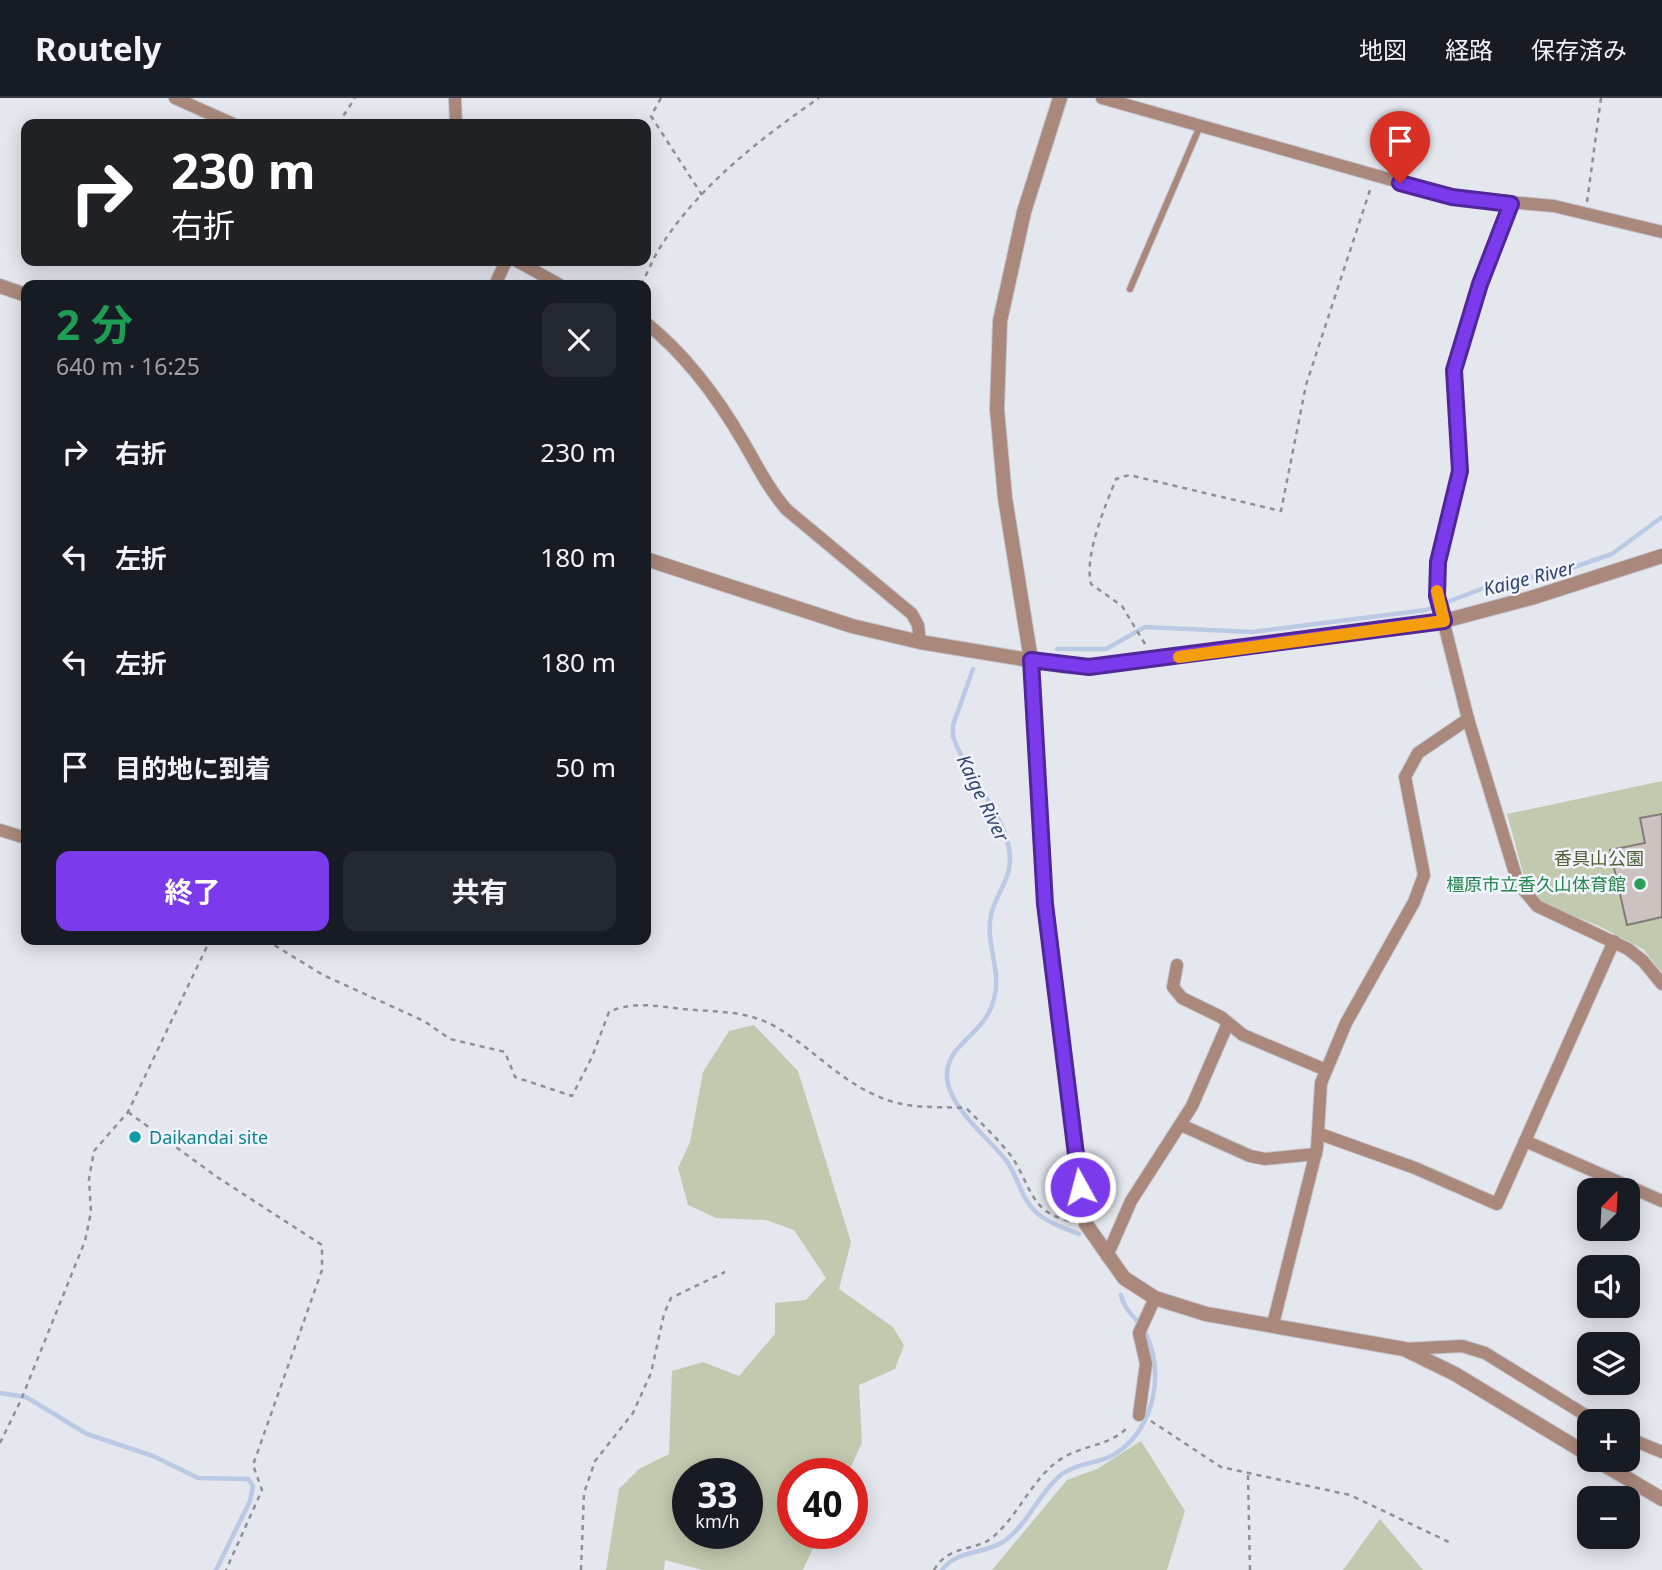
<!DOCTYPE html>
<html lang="ja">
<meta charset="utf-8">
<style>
body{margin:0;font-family:"Noto Sans","Noto Sans JP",sans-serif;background:#242831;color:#f1f3f6;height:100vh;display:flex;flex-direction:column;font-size:26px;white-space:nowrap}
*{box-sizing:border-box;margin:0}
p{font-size:23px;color:#9ea1a6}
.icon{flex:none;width:38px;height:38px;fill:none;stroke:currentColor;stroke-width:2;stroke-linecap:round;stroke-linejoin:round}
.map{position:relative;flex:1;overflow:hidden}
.details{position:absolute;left:21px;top:182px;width:630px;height:665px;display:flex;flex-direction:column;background:#171b24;border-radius:14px;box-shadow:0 4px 18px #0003}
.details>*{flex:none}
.banner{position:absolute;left:21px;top:21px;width:630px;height:147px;border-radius:14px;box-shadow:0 4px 18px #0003;background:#202124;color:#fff;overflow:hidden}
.needle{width:46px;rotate:24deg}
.buttons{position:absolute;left:1577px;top:1080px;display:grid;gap:14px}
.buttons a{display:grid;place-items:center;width:63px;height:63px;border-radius:14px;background:#171b24;box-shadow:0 4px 18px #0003;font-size:35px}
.speed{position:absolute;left:672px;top:1360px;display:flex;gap:14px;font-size:35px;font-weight:700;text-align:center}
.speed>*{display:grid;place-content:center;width:91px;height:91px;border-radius:50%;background:#171b24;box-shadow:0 4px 18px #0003;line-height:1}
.speed small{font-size:18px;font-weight:400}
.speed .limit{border:10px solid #d22;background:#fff;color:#111}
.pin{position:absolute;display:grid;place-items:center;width:60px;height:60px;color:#fff;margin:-72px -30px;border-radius:50% 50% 50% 0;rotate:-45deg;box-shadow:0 0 7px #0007}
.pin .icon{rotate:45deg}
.me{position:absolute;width:77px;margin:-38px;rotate:353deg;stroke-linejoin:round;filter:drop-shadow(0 0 5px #0008)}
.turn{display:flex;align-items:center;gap:24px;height:147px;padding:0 35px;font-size:32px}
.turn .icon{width:91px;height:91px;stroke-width:2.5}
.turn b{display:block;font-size:49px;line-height:60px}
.round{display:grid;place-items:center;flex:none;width:74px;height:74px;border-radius:14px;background:#242831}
.overview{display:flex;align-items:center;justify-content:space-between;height:119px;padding:0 35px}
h1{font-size:42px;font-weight:700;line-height:52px;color:#1e9e55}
.button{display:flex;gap:14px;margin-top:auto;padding:14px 35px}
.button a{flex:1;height:80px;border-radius:14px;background:#7c3aed;color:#fff;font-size:28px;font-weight:700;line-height:80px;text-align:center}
.button a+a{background:#242831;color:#f1f3f6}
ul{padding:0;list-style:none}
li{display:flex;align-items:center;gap:21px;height:105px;padding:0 35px}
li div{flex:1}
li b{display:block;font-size:26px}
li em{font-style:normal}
header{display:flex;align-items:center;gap:42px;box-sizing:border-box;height:98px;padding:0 35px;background:#171b24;border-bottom:2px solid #363941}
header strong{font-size:33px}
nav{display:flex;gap:38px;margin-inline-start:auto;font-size:24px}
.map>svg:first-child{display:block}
</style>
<header>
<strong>Routely</strong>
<nav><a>地図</a><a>経路</a><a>保存済み</a></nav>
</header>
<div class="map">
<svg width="1662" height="1472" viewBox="0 0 1662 1472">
<rect width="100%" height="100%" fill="#e5e7ef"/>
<g fill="#c1caaf" fill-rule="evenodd">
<path d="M1662,683V875L1643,851L1599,828L1540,805L1528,793L1507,716Z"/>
<path d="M754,927L798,973L851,1144L839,1191L893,1229L904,1247L895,1271L859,1287L862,1345L848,1375L793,1376V1435H820L803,1472H702L665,1462L664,1472H606L619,1391L639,1371L669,1356L672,1273L703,1264L739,1278L775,1236V1205L806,1202L826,1180L794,1132L766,1122L716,1120L688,1107L678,1070L690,1044L703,974L729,933ZM688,1376H747V1435H688Z"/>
<path d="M1141,1343L1185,1413L1167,1472H992L1067,1382L1097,1371Z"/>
<path d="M1380,1421L1423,1472H1343Z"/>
</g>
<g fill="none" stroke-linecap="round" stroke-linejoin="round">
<g stroke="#bac9e4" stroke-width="4.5">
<path d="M1057,551H1106L1145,529L1252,534L1426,512L1505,482L1551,477L1612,456L1662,419"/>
<path d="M973,571L953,627V638C965,677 1011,722 1010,762C1010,782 995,798 991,817C985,845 1002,873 994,901C989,922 974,933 960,948C920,988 982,1032 1005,1061C1013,1071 1017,1083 1022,1094C1034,1121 1054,1126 1079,1136"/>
<path d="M0,1295L26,1299L87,1336L153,1358L198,1380L248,1381L253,1388L250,1403L216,1472"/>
<path d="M942,1472C958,1451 982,1457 1003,1444C1028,1427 1039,1394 1062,1376C1080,1363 1104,1366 1121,1352C1155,1325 1164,1275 1146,1236C1139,1221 1125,1215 1121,1197"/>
</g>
</g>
<path fill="#cdc2c0" stroke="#847b79" stroke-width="2" d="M1662,716V819L1627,827L1610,752L1645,745L1640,720Z"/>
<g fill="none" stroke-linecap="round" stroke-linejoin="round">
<g stroke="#c4c5cd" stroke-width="8">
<path id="service" d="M1130,191L1200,28"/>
</g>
<g stroke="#c4c5cd" stroke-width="14">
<g id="minor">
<path d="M175,0L233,26"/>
<path d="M1102,0L1452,99L1554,108L1662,134"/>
<path d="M455,2L456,26"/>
<path d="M1511,106L1480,186L1454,273L1460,373L1439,464L1437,498L1468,621L1518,785L1537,808L1628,851L1643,863L1662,886"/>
<path d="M517,163L560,187"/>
<path d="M495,187L506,163"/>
<path d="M646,225C685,256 719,302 744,345C758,369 769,392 787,412L912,516L918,527L920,544"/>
<path d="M0,732L26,740"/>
<path d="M1177,867L1173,889L1182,900L1221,919L1243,937L1326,972"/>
<path d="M1181,1027L1250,1058L1265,1061L1316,1056"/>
<path d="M1320,1036L1415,1070L1497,1106L1614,843"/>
<path d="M1525,1043L1662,1103"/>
<path d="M1107,1158L1131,1103L1192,1008L1228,925"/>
<path d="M1273,1226L1317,1050L1321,985L1346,925L1414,804L1424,777L1405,679L1418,655L1468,621"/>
<path d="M1404,1251L1462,1248L1485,1255L1595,1323"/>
<path d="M1139,1317L1146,1266L1139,1235L1155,1200"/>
<path d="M1628,1340L1662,1354"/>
</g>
</g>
<g stroke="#c4c5cd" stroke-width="16">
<g id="tertiary">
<path d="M1060,0L1024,114L1000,223L997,311L1005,400L1031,562L1045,806L1086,1126L1124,1180L1155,1200L1206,1216L1404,1251L1455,1276L1589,1357"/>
<path d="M0,188L26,197"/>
<path d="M646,461L852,528L920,544L1065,568L1089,569L1444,523L1531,500L1662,458"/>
<path d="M1596,1362L1662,1401"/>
</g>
</g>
<g stroke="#8f9096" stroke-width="2.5" stroke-dasharray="5 5" stroke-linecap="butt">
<path d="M661,0L651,18L702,97"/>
<path d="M338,26L355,0"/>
<path d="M1587,104L1601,0"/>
<path d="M641,187C648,174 653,160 661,148C699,88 761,40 819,0"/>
<path d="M1145,546L1122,508L1091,486C1084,457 1105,409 1116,381L1129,377L1281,413L1306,287L1370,92"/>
<path d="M266,842L323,877L424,923L450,941L505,954L515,979L572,998L592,959L609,914C632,903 657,908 682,911C714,914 747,912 776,929C812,950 838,981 877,998C908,1012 934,1008 966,1010C980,1024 995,1038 1008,1054C1031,1082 1027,1115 1071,1123"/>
<path d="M128,1014L217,1079L322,1147V1172L253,1367L262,1392L226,1472"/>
<path d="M1151,1323L1221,1369L1350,1397L1453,1446"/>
<path d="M0,1345L21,1302L85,1143L91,1114L89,1081L94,1053L128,1014L210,842"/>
<path d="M1248,1377L1250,1472"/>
<path d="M581,1472L584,1395L595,1363L633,1315L651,1275L664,1216L671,1200L725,1174"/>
<path d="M934,1472C949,1446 975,1454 993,1439C1022,1414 1034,1374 1068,1357C1090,1346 1111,1347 1129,1328"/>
</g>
<use href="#service" stroke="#aa887c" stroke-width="6"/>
<use href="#minor" stroke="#aa887c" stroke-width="12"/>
<use href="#tertiary" stroke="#aa887c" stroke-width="14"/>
</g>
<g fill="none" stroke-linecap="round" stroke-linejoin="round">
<g stroke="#51269a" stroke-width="18">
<path id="route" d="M1080,1089L1045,806L1031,562L1089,569L1444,523L1437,498L1438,464L1460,373L1454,272L1480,186L1511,106L1452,99L1400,85"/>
</g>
<use href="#route" stroke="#7c3aed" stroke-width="12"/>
<path stroke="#f59e0b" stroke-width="12" d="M1179,559L1444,523L1437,493"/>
</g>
<circle fill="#2e9e5b" stroke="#f2f4fd" stroke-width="2.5" cx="1640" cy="786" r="7"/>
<circle fill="#0f9aa8" stroke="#f2f4fd" stroke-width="2.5" cx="135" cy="1039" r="7"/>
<g text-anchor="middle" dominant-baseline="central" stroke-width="5" stroke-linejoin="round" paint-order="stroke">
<g font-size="18" fill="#505d2e" stroke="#f2f4fd">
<text x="1599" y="760">香具山公園</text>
</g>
<g font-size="18" fill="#27864d" stroke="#f2f4fd" text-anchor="end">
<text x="1626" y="786">橿原市立香久山体育館</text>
</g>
<g font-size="18" fill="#0d838f" stroke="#f2f4fd" text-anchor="start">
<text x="149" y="1039">Daikandai site</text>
</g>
<g font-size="19" font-style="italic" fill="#30456c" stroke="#f2f4fd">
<text transform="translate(1529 480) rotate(-14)">Kaige River</text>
<text transform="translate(983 700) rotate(64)">Kaige River</text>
</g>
</g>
</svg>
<div class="buttons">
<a><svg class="needle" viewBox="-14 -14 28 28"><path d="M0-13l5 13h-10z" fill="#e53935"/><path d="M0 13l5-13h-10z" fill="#9ea1a6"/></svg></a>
<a><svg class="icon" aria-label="sound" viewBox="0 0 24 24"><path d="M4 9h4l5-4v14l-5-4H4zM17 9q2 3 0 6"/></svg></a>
<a><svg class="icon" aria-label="layers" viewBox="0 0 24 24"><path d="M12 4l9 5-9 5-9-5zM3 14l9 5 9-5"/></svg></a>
<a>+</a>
<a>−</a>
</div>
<div class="speed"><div>33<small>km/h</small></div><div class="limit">40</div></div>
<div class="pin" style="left:1400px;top:85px;background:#d93025"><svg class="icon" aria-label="arrive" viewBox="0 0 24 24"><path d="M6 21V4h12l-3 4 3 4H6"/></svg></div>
<svg class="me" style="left:1080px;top:1089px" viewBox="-20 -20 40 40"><circle r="17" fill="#7c3aed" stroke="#fff" stroke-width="3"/><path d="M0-11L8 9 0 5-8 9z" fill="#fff"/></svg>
<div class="banner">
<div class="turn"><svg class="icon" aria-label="right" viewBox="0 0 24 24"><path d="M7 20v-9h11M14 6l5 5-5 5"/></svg><div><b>230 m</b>右折</div></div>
</div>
<section class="details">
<div class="overview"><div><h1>2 分</h1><p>640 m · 16:25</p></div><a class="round"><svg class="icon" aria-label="close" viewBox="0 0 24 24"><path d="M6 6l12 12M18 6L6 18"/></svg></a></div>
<ul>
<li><svg class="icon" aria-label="right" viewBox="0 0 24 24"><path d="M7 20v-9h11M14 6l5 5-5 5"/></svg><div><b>右折</b></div><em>230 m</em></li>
<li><svg class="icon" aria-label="left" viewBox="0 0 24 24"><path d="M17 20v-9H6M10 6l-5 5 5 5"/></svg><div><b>左折</b></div><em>180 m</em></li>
<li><svg class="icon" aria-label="left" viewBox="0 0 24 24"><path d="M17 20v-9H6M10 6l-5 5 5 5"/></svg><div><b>左折</b></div><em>180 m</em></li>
<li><svg class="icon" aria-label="arrive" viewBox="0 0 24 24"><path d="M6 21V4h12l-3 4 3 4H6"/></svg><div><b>目的地に到着</b></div><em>50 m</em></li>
</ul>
<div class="button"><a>終了</a><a>共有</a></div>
</section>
</div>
